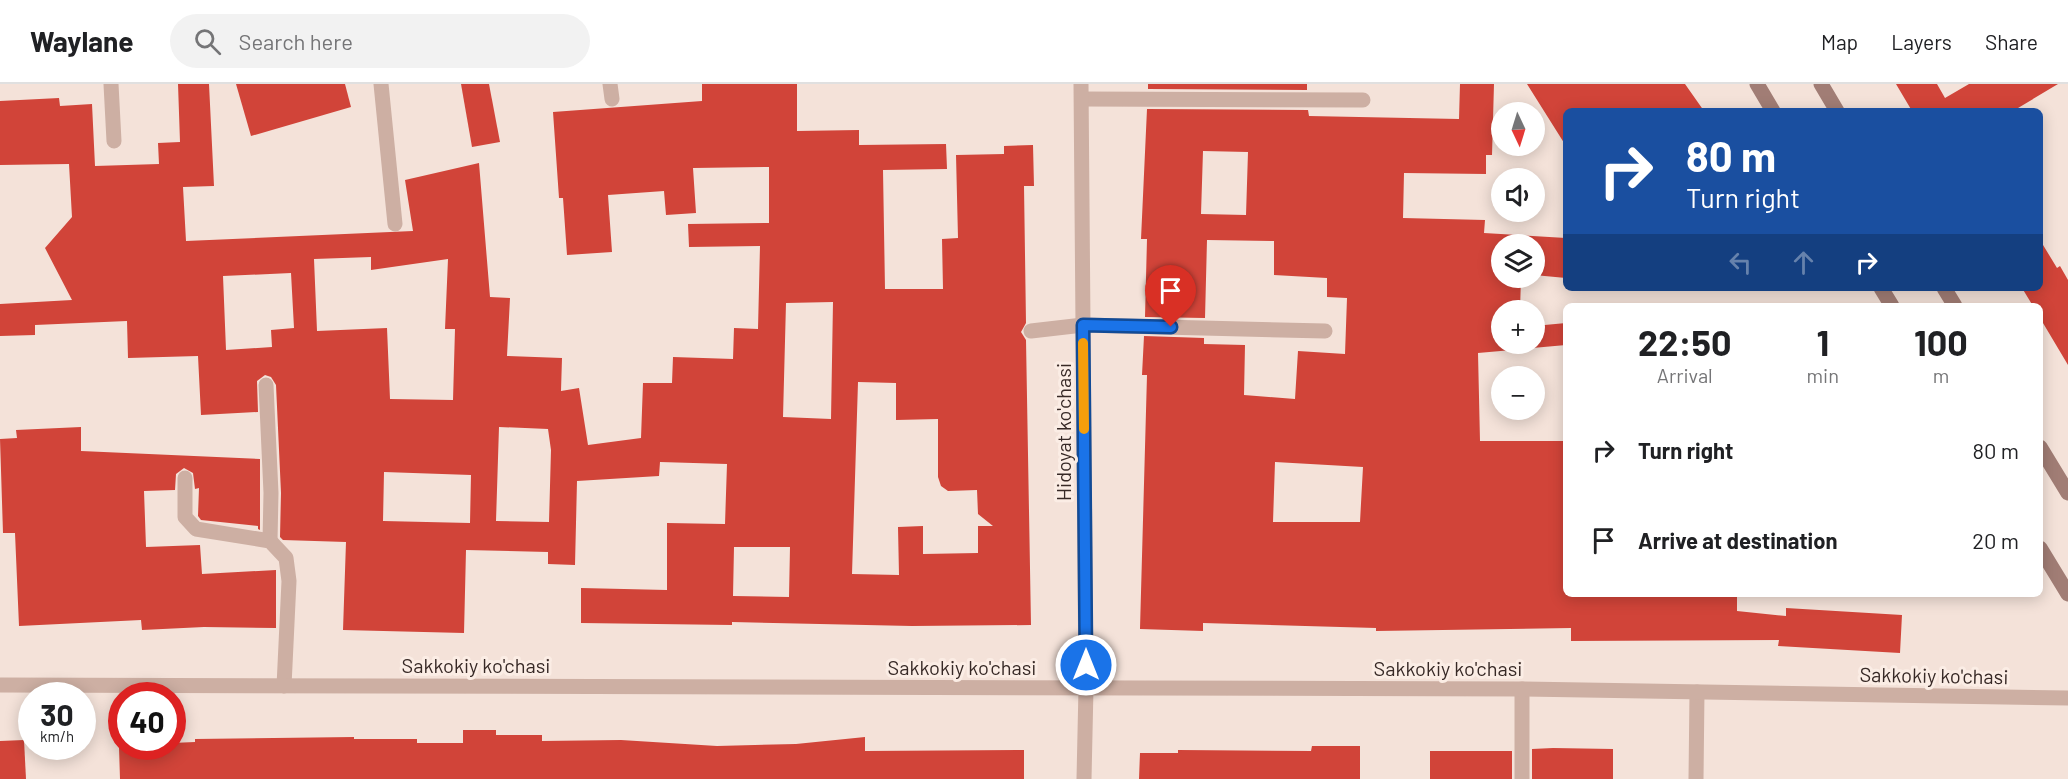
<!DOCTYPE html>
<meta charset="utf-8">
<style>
body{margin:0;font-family:Barlow,sans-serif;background:#f2f2f2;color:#202124;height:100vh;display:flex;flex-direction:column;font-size:22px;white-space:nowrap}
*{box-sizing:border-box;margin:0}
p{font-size:20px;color:#757577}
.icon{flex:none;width:33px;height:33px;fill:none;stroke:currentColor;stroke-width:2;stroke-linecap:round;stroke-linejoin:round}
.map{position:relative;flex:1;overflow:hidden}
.drawer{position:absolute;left:1563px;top:219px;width:480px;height:294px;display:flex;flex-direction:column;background:#fff;border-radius:9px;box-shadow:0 3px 15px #0003}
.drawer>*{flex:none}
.top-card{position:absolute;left:1563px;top:24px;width:480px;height:183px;border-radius:9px;box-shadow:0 3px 15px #0003;background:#1a4fa0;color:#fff;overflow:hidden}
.needle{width:39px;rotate:176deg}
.tools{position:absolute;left:1491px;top:18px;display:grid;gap:12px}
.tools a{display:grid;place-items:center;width:54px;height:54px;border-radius:50%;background:#fff;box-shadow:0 3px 15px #0003;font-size:30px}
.speed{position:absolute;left:18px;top:598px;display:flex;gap:12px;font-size:30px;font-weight:700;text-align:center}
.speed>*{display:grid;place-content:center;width:78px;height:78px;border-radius:50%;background:#fff;box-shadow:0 3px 15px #0003;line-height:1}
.speed small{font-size:15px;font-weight:400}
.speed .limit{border:9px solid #d22;background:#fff;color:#111}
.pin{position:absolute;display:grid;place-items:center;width:51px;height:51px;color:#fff;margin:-62px -26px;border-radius:50% 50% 50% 0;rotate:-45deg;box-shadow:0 0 6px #0007}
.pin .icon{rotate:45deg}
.me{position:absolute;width:66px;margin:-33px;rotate:0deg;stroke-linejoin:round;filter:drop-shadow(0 0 4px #0008)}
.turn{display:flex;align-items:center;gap:21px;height:126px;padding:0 24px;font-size:27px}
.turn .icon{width:78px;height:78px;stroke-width:2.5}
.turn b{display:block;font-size:42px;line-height:51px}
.lanes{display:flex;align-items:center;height:57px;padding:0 24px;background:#0003;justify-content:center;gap:30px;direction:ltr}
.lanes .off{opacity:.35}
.eta{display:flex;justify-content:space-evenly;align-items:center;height:102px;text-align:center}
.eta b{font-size:36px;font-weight:700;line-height:42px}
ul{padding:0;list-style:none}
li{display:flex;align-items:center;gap:18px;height:90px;padding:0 24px}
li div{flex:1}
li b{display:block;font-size:22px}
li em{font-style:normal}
header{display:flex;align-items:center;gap:36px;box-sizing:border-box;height:84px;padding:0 30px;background:#fff;border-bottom:2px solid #e0e0e0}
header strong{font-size:28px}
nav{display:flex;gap:33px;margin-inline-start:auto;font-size:21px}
.search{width:420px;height:54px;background:#f2f2f2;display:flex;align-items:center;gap:15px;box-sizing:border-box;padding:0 21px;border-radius:33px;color:#757577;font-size:22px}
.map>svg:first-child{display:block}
</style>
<header>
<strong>Waylane</strong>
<div class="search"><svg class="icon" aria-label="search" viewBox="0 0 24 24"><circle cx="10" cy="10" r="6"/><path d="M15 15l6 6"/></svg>Search here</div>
<nav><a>Map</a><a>Layers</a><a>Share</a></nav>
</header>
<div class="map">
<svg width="2068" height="695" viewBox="0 0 2068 695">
<rect width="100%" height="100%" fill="#f4e2d9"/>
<g fill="#d14439" fill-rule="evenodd">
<path d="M178,0H209L214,102L183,103L186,157L413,147L405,96L479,79L490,213L510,214L507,272L562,274L561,307L579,304L588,361L641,354L643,299H672L673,273L733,275L734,244L758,245L760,162L689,163L688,140L769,139V83L693,84L696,129L666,131L664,107L608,111L612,168L567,171L563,114H559L553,28L702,17V0H797V47L859,46V61L946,60L947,85L883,86L885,205H943L942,155L958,154L956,71L1004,70V62L1033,61L1034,102H1024L1026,239L1021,248L1026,256L1031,541L912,542L732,538V541L581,539V504L667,506V439L725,440L727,380L660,378L659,392L577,397L575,481L548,480V468L466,466L464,549L343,546L346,458L283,456L280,453L281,409L276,301L271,293L265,291L257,297L258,328L201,331L198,272L128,274L127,237L35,241V251L0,252V220L72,216L45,164L72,133L69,80L0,81V17L59,14L60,22L92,20L95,82L159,80L158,59L180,58ZM371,173V186L448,175L445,245H455L453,316L390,315L387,244L317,247L314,175ZM291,189L294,244L271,246L272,263L226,266L223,192ZM833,218L831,335L783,333L786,219ZM858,298L896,299V336L938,335V393L941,402L948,407L977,406L978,430L993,442H978V469L923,470V442L898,443L899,491L852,490ZM499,343L548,345L551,366L549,438L496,437ZM384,388L471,391L470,439L383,437ZM734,463H790L789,513L733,512Z"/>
<path d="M236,0H345L351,23L251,52Z"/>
<path d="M461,0H489L500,58L472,63Z"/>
<path d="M1148,0H1307V6L1148,5Z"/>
<path d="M1460,0H1494L1492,71H1486V90L1404,89L1403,134L1485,136L1484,149L1566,154V194L1534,191V160H1502V194H1521L1520,226H1502V260H1534V242L1566,239V261L1478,269L1480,357H1566V510H1737V527L1786,532V524L1902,531L1900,569L1778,562L1779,556L1571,557V544L1376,547V544L1203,539V547L1140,545L1147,291H1142L1144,252L1204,254V260L1245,261L1244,311L1295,315L1298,267L1345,270L1347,214L1327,213V194L1274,191V157L1207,156L1205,234L1145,233L1147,155H1141L1147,25L1308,26L1309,32L1459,35ZM1203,67L1248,68L1246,131L1201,130ZM1275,378L1363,383L1360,438H1273Z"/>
<path d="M1527,0H1685L1704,27H1566V62Z"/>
<path d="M1896,0H1937L1945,14L1969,0H2058L2013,27H1912Z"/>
<path d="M2040,156L2057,184L2060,182L2068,196V281L2040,234V222H2033L2022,204H2040Z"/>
<path d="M81,343V367L260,375V446L258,445V442L201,436L198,432L199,404L195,405L193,389L184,384L176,390L175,406L144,407L146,463L200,461L202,490L276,486V544L204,543L142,546L141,536L19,542L15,449H3L0,355L17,354L16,346Z"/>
<path d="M463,646H496V651H542V657L621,656L717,662L796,660L865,653V667L1024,666V695H120L119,663H172V659L195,658V655L354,653V655H417V659H463Z"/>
<path d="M24,656L26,695H0V657Z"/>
<path d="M1312,662H1360V695H1139L1140,669H1178V666L1311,667Z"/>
<path d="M1553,664L1613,665V695H1532V665Z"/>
<rect x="1430" y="667" width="82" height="28"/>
</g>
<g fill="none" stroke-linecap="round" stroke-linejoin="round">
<g stroke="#cdafa3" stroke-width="15">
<path d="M1082,15L1363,16"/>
<path d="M1031,247L1083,241"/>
<path d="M266,301L271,409L270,457"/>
<path d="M185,394V433L196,445L270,457L286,474L289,497L284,602"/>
<path d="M1696,695L1697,608"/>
</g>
<g stroke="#cdafa3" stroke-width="15">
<path d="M111,0L114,57"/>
<path d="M381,0L395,140"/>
<path d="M610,0L612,15"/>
<path d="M1083,241L1325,247"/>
<path d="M1522,605V695"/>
</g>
<g stroke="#cdafa3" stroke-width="15">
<path d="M1081,0L1086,604L1084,695"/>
<path d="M0,601L1522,605L2068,614"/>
</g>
<g stroke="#a17d75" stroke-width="15">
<path d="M1757,0L1773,27"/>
<path d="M1821,0L1837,27"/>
<path d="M1881,204L1892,222"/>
<path d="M1944,204L1955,222"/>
<path d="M2040,363L2068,409"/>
<path d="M2040,464L2068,510"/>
</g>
</g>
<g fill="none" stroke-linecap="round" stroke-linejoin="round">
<g stroke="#114b97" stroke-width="15">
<path id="route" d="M1086,581L1083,241L1171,243"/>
</g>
<use href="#route" stroke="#1a73e8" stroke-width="10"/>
<path stroke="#f59e0b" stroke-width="10" d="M1083,259L1084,345"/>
</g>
<g text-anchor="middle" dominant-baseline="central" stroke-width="6" stroke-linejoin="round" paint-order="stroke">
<g font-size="20" fill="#372926" stroke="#fbede5">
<text transform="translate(1063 348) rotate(-90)">Hidoyat ko'chasi</text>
<text x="476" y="581">Sakkokiy ko'chasi</text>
<text x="962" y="583">Sakkokiy ko'chasi</text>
<text x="1448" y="584">Sakkokiy ko'chasi</text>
<text transform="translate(1934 591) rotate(1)">Sakkokiy ko'chasi</text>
</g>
</g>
</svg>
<div class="tools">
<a><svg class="needle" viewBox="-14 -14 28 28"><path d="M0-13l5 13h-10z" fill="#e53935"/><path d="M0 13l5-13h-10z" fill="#757577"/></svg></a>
<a><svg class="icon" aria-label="sound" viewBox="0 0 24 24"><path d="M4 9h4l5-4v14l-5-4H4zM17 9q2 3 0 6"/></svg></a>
<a><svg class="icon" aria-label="layers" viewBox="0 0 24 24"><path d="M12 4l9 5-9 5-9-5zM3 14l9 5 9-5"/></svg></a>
<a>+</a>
<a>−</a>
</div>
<div class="speed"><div>30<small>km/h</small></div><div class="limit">40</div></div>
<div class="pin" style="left:1171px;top:243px;background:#d93025"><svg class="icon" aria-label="arrive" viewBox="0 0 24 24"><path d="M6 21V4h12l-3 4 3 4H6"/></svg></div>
<svg class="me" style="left:1086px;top:581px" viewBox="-20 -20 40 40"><circle r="17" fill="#1a73e8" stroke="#fff" stroke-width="3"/><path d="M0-11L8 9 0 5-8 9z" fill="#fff"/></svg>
<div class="top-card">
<div class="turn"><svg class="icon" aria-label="right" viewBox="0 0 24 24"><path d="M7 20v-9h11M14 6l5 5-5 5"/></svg><div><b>80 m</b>Turn right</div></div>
<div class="lanes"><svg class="icon off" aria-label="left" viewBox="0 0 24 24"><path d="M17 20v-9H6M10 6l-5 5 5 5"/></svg><svg class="icon off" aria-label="ahead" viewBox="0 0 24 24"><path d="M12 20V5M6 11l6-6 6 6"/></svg><svg class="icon" aria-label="right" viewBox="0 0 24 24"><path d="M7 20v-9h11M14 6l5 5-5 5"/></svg></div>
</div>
<section class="drawer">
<div class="eta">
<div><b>22:50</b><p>Arrival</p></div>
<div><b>1</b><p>min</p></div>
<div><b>100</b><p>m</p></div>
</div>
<ul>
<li><svg class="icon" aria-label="right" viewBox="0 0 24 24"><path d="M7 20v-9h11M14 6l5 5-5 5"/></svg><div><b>Turn right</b></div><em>80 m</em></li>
<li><svg class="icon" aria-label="arrive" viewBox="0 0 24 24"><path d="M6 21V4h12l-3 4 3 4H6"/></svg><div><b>Arrive at destination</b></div><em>20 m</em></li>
</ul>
</section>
</div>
